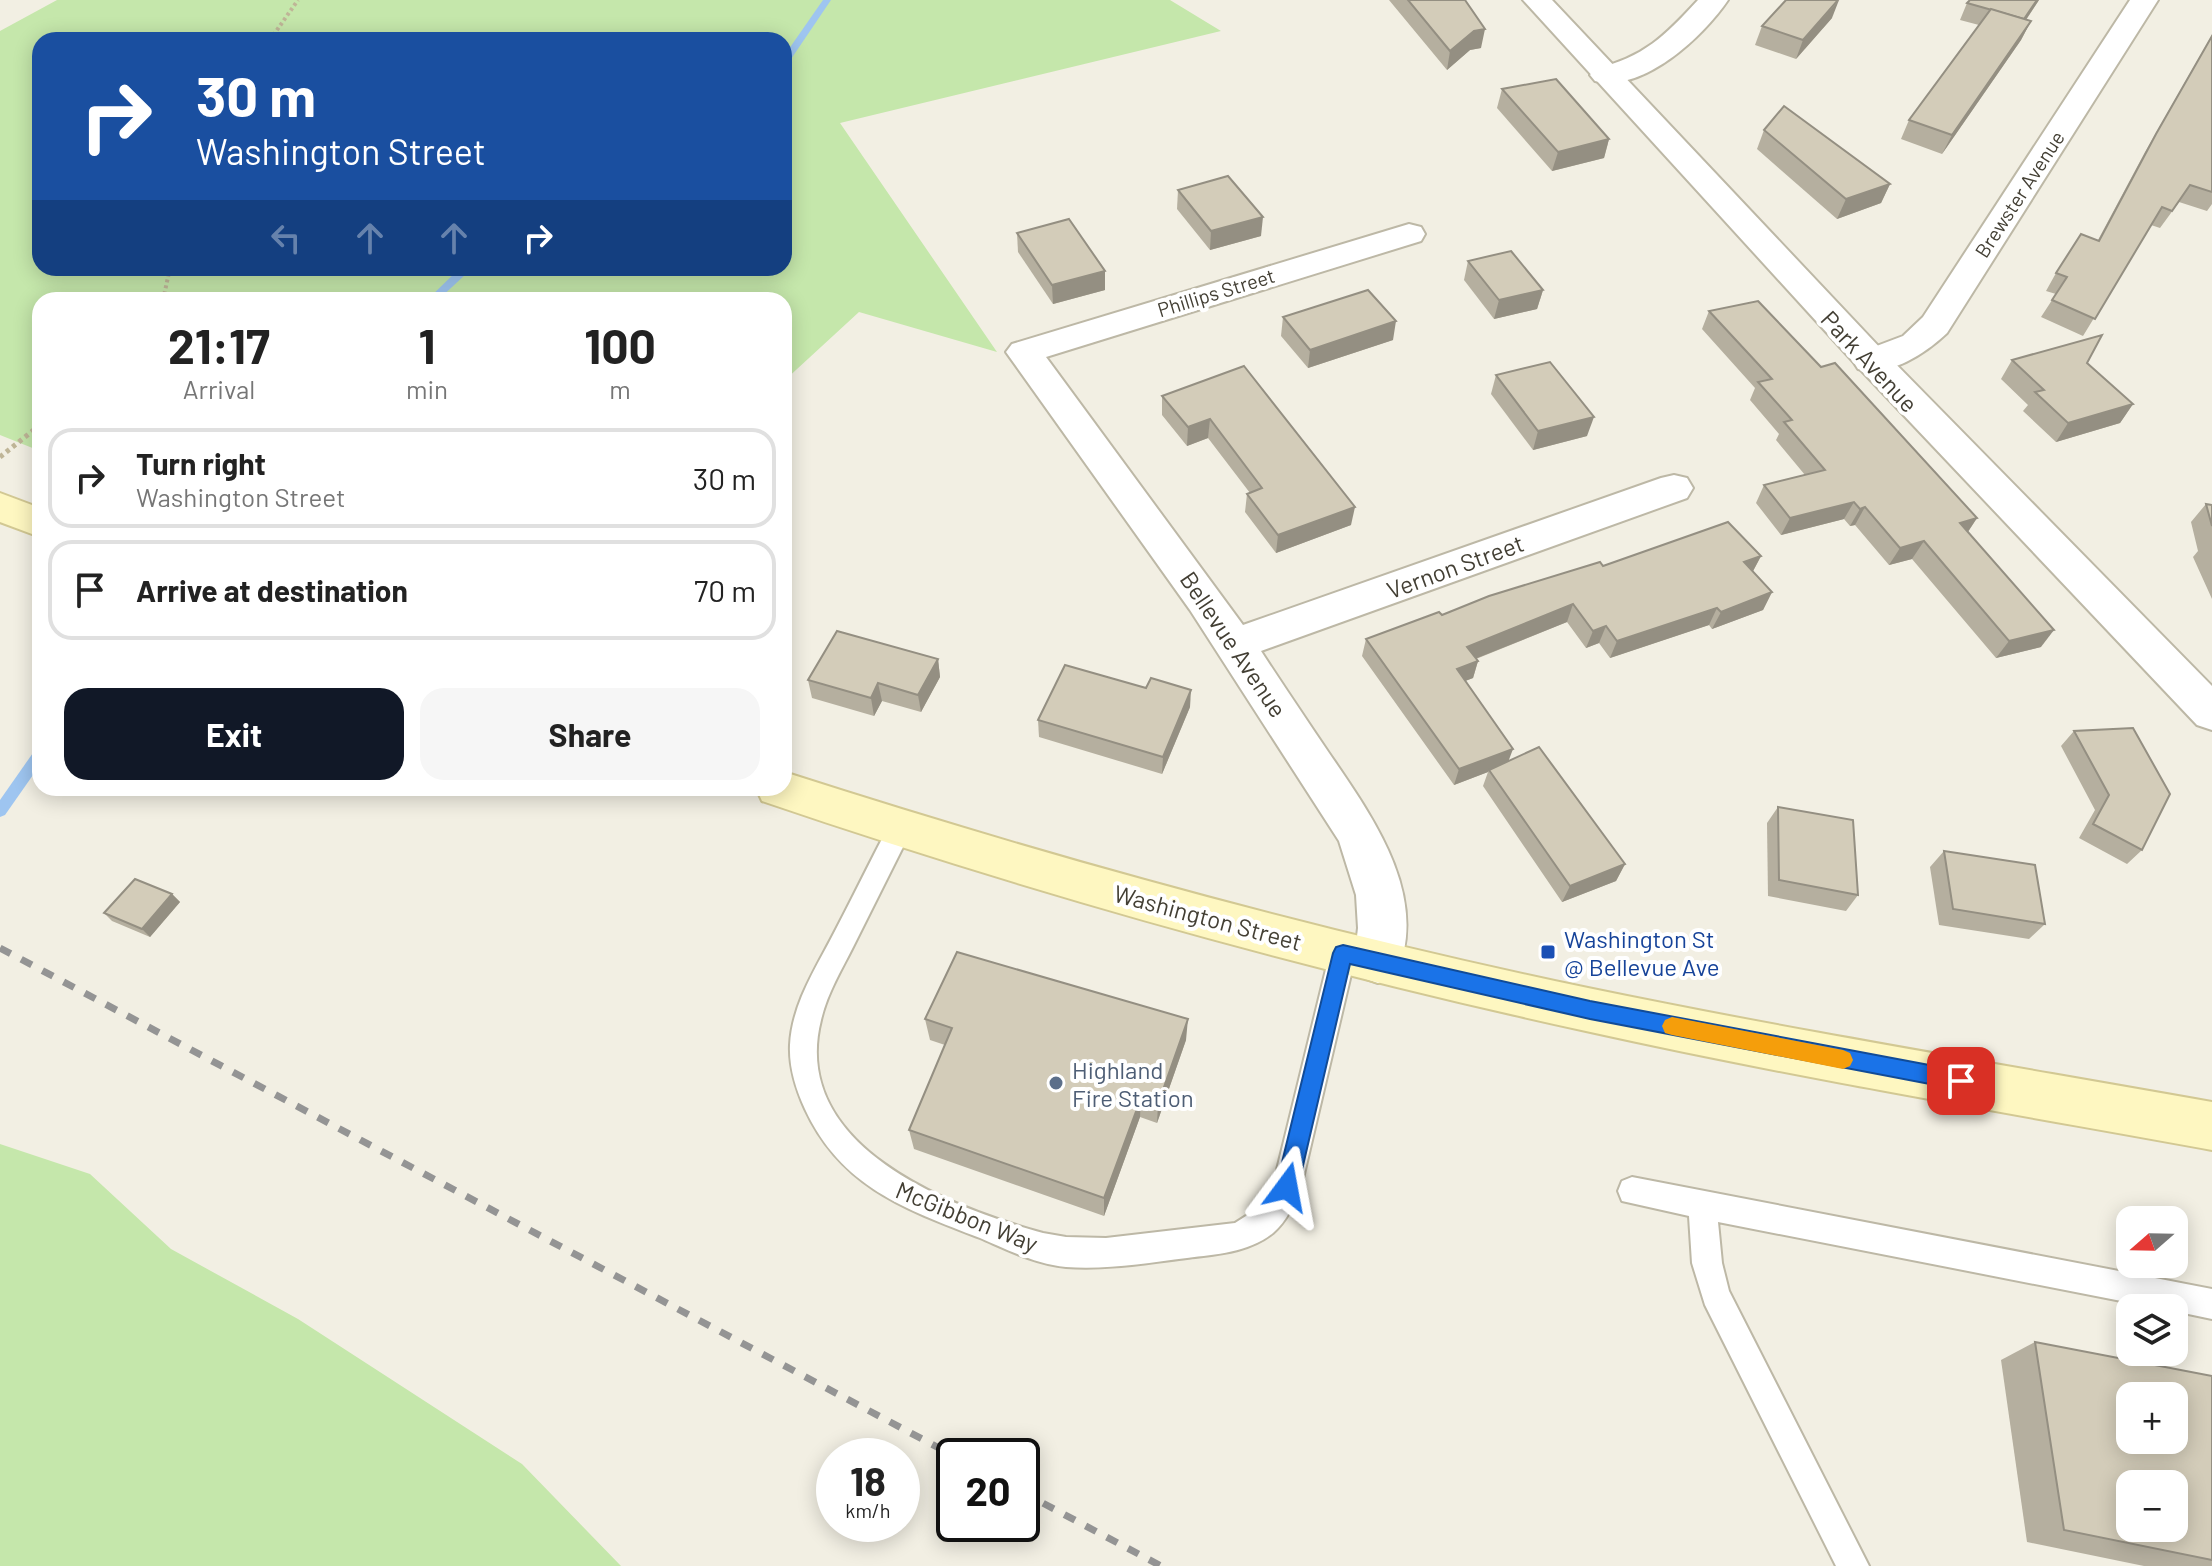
<!DOCTYPE html>
<meta charset="utf-8">
<style>
body{margin:0;font-family:Barlow,sans-serif;background:#f6f6f6;color:#222;height:100vh;display:flex;flex-direction:column;font-size:30px;white-space:nowrap}
*{box-sizing:border-box;margin:0}
p{font-size:26px;color:#767676}
.icon{flex:none;width:44px;height:44px;fill:none;stroke:currentColor;stroke-width:2;stroke-linecap:round;stroke-linejoin:round}
.map{position:relative;flex:1;overflow:hidden}
.drawer{position:absolute;left:32px;top:292px;width:760px;height:504px;display:flex;flex-direction:column;background:#fff;border-radius:24px;box-shadow:0 4px 20px #0003}
.drawer>*{flex:none}
.banner{position:absolute;left:32px;top:32px;width:760px;height:244px;border-radius:24px;box-shadow:0 4px 20px #0003;background:#1a4fa0;color:#fff;overflow:hidden}
.needle{width:52px;rotate:250deg}
.fabs{position:absolute;left:2116px;top:1206px;display:grid;gap:16px}
.fabs a{display:grid;place-items:center;width:72px;height:72px;border-radius:16px;background:#fff;box-shadow:0 4px 20px #0003;font-size:40px}
.speed{position:absolute;left:816px;top:1438px;display:flex;gap:16px;font-size:40px;font-weight:700;text-align:center}
.speed>*{display:grid;place-content:center;width:104px;height:104px;border-radius:50%;background:#fff;box-shadow:0 4px 20px #0003;line-height:1}
.speed small{font-size:20px;font-weight:400}
.speed .limit{border:4px solid #111;border-radius:12px;background:#fff;color:#111}
.pin{position:absolute;display:grid;place-items:center;width:68px;height:68px;color:#fff;margin:-34px;border-radius:16px;box-shadow:0 4px 12px #0006}
.me{position:absolute;width:88px;margin:-44px;rotate:13deg;stroke-linejoin:round;filter:drop-shadow(0 0 6px #0008)}
.turn{display:flex;align-items:center;gap:28px;height:168px;padding:0 32px;font-size:36px}
.turn .icon{width:104px;height:104px;stroke-width:2.5}
.turn b{display:block;font-size:56px;line-height:68px}
.lanes{display:flex;align-items:center;height:76px;padding:0 32px;background:#0003;justify-content:center;gap:40px;direction:ltr}
.lanes .off{opacity:.35}
.eta{display:flex;justify-content:space-evenly;align-items:center;height:136px;text-align:center}
.eta b{font-size:48px;font-weight:700;line-height:56px}
.action{display:flex;gap:16px;margin-top:auto;padding:16px 32px}
.action a{flex:1;height:92px;border-radius:24px;background:#111827;color:#fff;font-size:32px;font-weight:700;line-height:92px;text-align:center}
.action a+a{background:#f6f6f6;color:#222}
ul{padding:0;list-style:none}
li{display:flex;align-items:center;gap:24px;height:100px;margin:0 16px 12px;padding:0 16px;border:4px solid #e0e0e0;border-radius:24px}
li div{flex:1}
li b{display:block;font-size:30px}
li em{font-style:normal}
.map>svg:first-child{display:block}
</style>
<div class="map">
<svg width="2212" height="1566" viewBox="0 0 2212 1566">
<rect width="100%" height="100%" fill="#f2efe3"/>
<g fill="#c5e7ab" fill-rule="evenodd">
<path d="M57,0H1170L1221,31L840,123L997,352L859,312L784,381V300H40V451L0,435V31ZM40,40H784V268H40Z"/>
<path d="M0,1144L90,1174L171,1249L298,1319L522,1464L621,1566H0Z"/>
</g>
<g fill="none" stroke-linecap="round" stroke-linejoin="round">
<g fill="#9ec5f0" fill-rule="evenodd">
<path d="M823,0H831L787,65L784,66V56Z"/>
<path d="M502,268L497,271L466,274L438,300H427L459,269Z"/>
<path d="M40,748V765L5,815L0,817V800L35,750Z"/>
</g>
<g stroke="#bdb8a6" stroke-width="4">
<g id="service">
<path d="M901,817L910,820L913,827C893,867 873,907 853,947C841,971 827,994 821,1020C789,1146 949,1207 1043,1233L1066,1237L1106,1238L1235,1223L1257,1209L1273,1186L1330,953L1334,945L1343,942L1352,945L1356,953L1301,1187C1294,1204 1287,1221 1273,1233C1248,1253 1217,1254 1187,1258C1147,1263 1106,1270 1066,1267C1035,1264 1008,1250 980,1238C905,1209 841,1187 805,1109C796,1089 789,1068 790,1045C792,1004 816,968 834,933C854,895 872,857 892,820Z"/>
<path d="M1632,1177L2212,1289V1319L2174,1311V1308H2157L1718,1222L1722,1263L1729,1291L1869,1566H1836L1705,1305L1692,1263L1689,1216L1622,1201L1618,1191L1622,1181Z"/>
</g>
</g>
<g stroke="#bdb8a6" stroke-width="4">
<g id="minor">
<path d="M1698,0H1728C1703,37 1643,93 1595,81L1590,75L1595,69C1644,57 1665,36 1698,0Z"/>
<path d="M2130,0H2158L1947,333C1926,353 1889,378 1858,369L1853,361L1858,353L1903,336L1923,317Z"/>
<path d="M1409,224L1421,227L1425,234L1421,241L1046,357L1243,625L1661,478L1674,475L1687,478L1693,488L1687,498L1261,651C1283,685 1306,719 1329,753C1372,816 1432,898 1395,977L1378,983L1361,977L1354,962L1358,928L1356,895L1339,841L1190,610L1006,352L1012,344Z"/>
</g>
</g>
<g stroke="#bdb8a6" stroke-width="4">
<path id="tertiary" d="M1523,0H1552L1884,352L2212,686V730L2197,725L1859,368Z"/>
</g>
<g stroke="#d2c893" stroke-width="4">
<g id="secondary">
<path d="M0,493L40,508V537L0,522Z"/>
<path d="M784,772C1048,857 1316,931 1588,988C1795,1031 2004,1065 2212,1102V1150C2003,1112 1793,1077 1586,1031C1307,970 1032,893 762,801L756,788H784Z"/>
</g>
</g>
<g stroke="#bfb597" stroke-width="4" stroke-dasharray="3 3" stroke-linecap="butt">
<path d="M270,40L298,0"/>
<path d="M163,300L170,268"/>
</g>
<path stroke="#bfb597" stroke-width="5" stroke-dasharray="4 4" stroke-linecap="butt" d="M0,457L40,425"/>
<use href="#service" fill="#fff" fill-rule="evenodd"/>
<use href="#minor" fill="#fff" fill-rule="evenodd"/>
<use href="#tertiary" fill="#fff" fill-rule="evenodd"/>
<use href="#secondary" fill="#fef7c1" fill-rule="evenodd"/>
<g stroke="#949494" stroke-width="7" stroke-dasharray="12 12" stroke-linecap="butt">
<path d="M0,948L954,1456"/>
<path d="M1022,1492L1161,1566"/>
</g>
</g>
<g fill="#b5af9f">
<path d="M1389,0H1465L1481,48L1470,50L1447,70Z"/>
<path d="M2039,0L2026,20L2031,21L2021,40L1942,154L1901,139L1909,120L1979,25L1960,20L1967,3Z"/>
<path d="M1832,18L1796,59L1755,45L1762,26Z"/>
<path d="M2212,35V204L2207,211L2179,202L2160,228L2151,225L2083,336L2041,317L2056,294L2046,291L2056,273L2098,240L2145,152Z"/>
<path d="M1502,89L1609,139L1604,158L1552,171L1497,108Z"/>
<path d="M1764,130L1890,184L1881,203L1837,219L1757,149Z"/>
<path d="M1178,190L1261,236L1210,250L1177,209Z"/>
<path d="M1017,233L1105,271V290L1053,304L1018,252Z"/>
<path d="M1468,261L1543,290L1537,309L1494,319L1464,280Z"/>
<path d="M1709,311L1821,367L1977,518L1968,532L2041,647L1996,658L1912,559L1889,565L1855,525L1850,526L1844,519L1781,535L1756,503L1764,485L1805,475L1776,440L1779,434L1750,400L1755,388L1702,329Z"/>
<path d="M1283,317L1393,340L1308,368L1281,336Z"/>
<path d="M2012,360L2087,363L2133,404L2120,423L2056,442L2023,411L2028,405L2001,379Z"/>
<path d="M1244,366L1351,525L1276,553L1245,512L1247,494L1250,493L1208,438L1187,446L1162,415V396Z"/>
<path d="M1496,375L1587,436L1533,450L1491,394Z"/>
<path d="M2206,504L2212,505V599L2193,557L2198,551L2191,522Z"/>
<path d="M1761,556L1753,571L1772,592L1763,610L1712,629L1709,625L1610,658L1599,643L1586,648L1567,622L1476,659L1478,661L1473,678L1465,681L1509,761L1625,864L1616,881L1562,902L1483,786L1488,772L1454,785L1362,656L1366,639L1603,566Z"/>
<path d="M938,659L940,677L921,712L882,701L874,716L812,698L808,680Z"/>
<path d="M1190,707L1162,774L1039,737L1038,720Z"/>
<path d="M2074,731L2142,850L2127,864L2079,838L2095,810L2061,746Z"/>
<path d="M1778,807L1858,895L1846,911L1768,896L1767,823Z"/>
<path d="M1944,851L2045,924L2029,939L1939,925L1930,867Z"/>
<path d="M172,894L180,902L150,937L112,921L104,913Z"/>
<path d="M925,1019L1186,1040L1157,1123L1140,1117L1104,1216L914,1149L909,1130L945,1045L930,1040Z"/>
<path d="M2035,1342L2212,1376V1566H2144L2027,1542L2001,1360Z"/>
</g>
<g fill="#948f82">
<path d="M1839,0L1832,18L1796,59L1803,40Z"/>
<path d="M2037,0H2039L2015,36L2024,20Z"/>
<path d="M2031,21L2021,40L1942,154L1952,135Z"/>
<path d="M1485,29L1481,48L1470,50L1447,70L1450,51L1474,31Z"/>
<path d="M1609,139L1604,158L1552,171L1558,152Z"/>
<path d="M1890,184L1881,203L1837,219L1846,199Z"/>
<path d="M1263,217L1261,236L1210,250L1211,231Z"/>
<path d="M1105,271V290L1053,304L1052,285Z"/>
<path d="M1543,290L1537,309L1494,319L1499,300Z"/>
<path d="M1396,321L1393,340L1308,368L1310,350Z"/>
<path d="M2133,404L2120,423L2056,442L2068,423Z"/>
<path d="M1594,417L1587,436L1533,450L1538,431Z"/>
<path d="M1210,419L1208,438L1187,446L1188,427Z"/>
<path d="M1854,502L1844,519L1781,535L1790,518Z"/>
<path d="M1355,507L1351,525L1276,553L1278,535Z"/>
<path d="M1865,507L1855,525L1850,526L1860,509Z"/>
<path d="M1977,518L1965,536L1960,523Z"/>
<path d="M1924,541L1912,559L1889,565L1900,548Z"/>
<path d="M1761,556L1752,573L1744,562Z"/>
<path d="M1772,592L1763,610L1712,629L1721,612Z"/>
<path d="M1573,604L1567,622L1462,664L1467,647Z"/>
<path d="M1717,608L1709,625L1610,658L1617,641Z"/>
<path d="M1606,626L1599,643L1586,648L1593,631Z"/>
<path d="M2054,630L2041,647L1996,658L2009,641Z"/>
<path d="M938,659L940,677L921,712L918,695Z"/>
<path d="M1478,661L1473,678L1452,686L1457,669Z"/>
<path d="M878,683L882,701L874,716L871,698Z"/>
<path d="M1191,690L1190,707L1162,774L1163,757Z"/>
<path d="M1513,749L1507,765L1489,770L1488,772L1454,785L1459,769Z"/>
<path d="M1625,864L1616,881L1562,902L1570,886Z"/>
<path d="M172,894L180,902L150,937L142,929Z"/>
<path d="M1188,1019L1186,1040L1157,1123L1158,1104Z"/>
<path d="M1141,1098L1140,1117L1104,1216V1198Z"/>
</g>
<g fill="#d3ccb9" stroke="#948f82" stroke-width="2" fill-rule="evenodd">
<path d="M1408,0H1465L1485,29L1474,31L1450,51Z"/>
<path d="M1786,0H1838L1803,40L1762,26Z"/>
<path d="M1970,0H2037L2024,19L1967,3Z"/>
<path d="M1991,9L2031,21L1952,135L1909,120Z"/>
<path d="M2212,36V192L2190,185L2172,211L2162,207L2095,319L2052,300L2067,277L2056,273L2081,234L2099,241L2156,134Z"/>
<path d="M1556,79L1609,139L1558,152L1502,89Z"/>
<path d="M1784,106L1890,184L1846,199L1764,130Z"/>
<path d="M1228,176L1263,217L1211,231L1178,190Z"/>
<path d="M1069,219L1105,271L1052,285L1017,233Z"/>
<path d="M1511,251L1543,290L1499,300L1468,261Z"/>
<path d="M1368,290L1396,321L1310,350L1283,317Z"/>
<path d="M1758,301L1821,367L1835,363L1977,518L1960,523L2054,630L2009,641L1924,541L1900,548L1865,507L1860,509L1854,502L1790,518L1764,485L1825,470L1784,422L1792,420L1758,382L1772,379L1709,311Z"/>
<path d="M2102,335L2087,363L2133,404L2068,423L2035,392L2044,390L2012,360Z"/>
<path d="M1550,362L1594,417L1538,431L1496,375Z"/>
<path d="M1244,366L1355,507L1278,535L1247,494L1262,488L1210,419L1188,427L1162,396Z"/>
<path d="M2206,504L2212,505V526Z"/>
<path d="M1728,522L1761,556L1744,562L1772,592L1721,612L1717,608L1617,641L1606,626L1593,631L1573,604L1467,647L1478,661L1457,669L1513,749L1459,769L1366,639L1439,612L1442,615L1489,596L1600,562L1603,566Z"/>
<path d="M837,631L938,659L918,695L878,683L871,698L808,680Z"/>
<path d="M1065,665L1146,688L1151,678L1191,690L1163,757L1038,720Z"/>
<path d="M2133,728L2170,794L2142,850L2093,824L2109,795L2074,731Z"/>
<path d="M1539,747L1625,864L1570,886L1489,770Z"/>
<path d="M1778,807L1853,820L1858,895L1779,880Z"/>
<path d="M1944,851L2035,865L2045,924L1953,909Z"/>
<path d="M135,879L172,894L142,929L104,913Z"/>
<path d="M957,952L1188,1019L1158,1104L1141,1098L1104,1198L909,1130L952,1028L925,1019Z"/>
<path d="M2035,1342L2212,1376V1560L2064,1530ZM2130,1396H2174V1440H2130ZM2130,1484H2174V1528H2130Z"/>
</g>
<path fill="#1a73e8" stroke="#114b97" stroke-width="2" d="M1343,945L1590,1001L1961,1071L1969,1074L1972,1081L1969,1088L1961,1090L1590,1019L1350,964L1298,1187L1295,1194L1287,1198L1279,1194L1276,1187L1333,953L1336,947Z"/>
<path fill="#f59e0b" d="M1672,1017L1843,1050L1850,1053L1853,1060L1850,1066L1843,1069L1672,1035L1665,1033L1662,1026L1665,1020Z"/>
<rect fill="#1a4fb4" stroke="#fff" stroke-width="3" x="1540" y="944" width="16" height="16" rx="4"/>
<circle fill="#5c6f8a" stroke="#fff" stroke-width="3" cx="1056" cy="1083" r="8"/>
<g text-anchor="middle" dominant-baseline="central" stroke-width="8" stroke-linejoin="round" paint-order="stroke">
<g font-size="20" fill="#433f34" stroke="#fff">
<text transform="translate(2019 194) rotate(-57)">Brewster Avenue</text>
<text transform="translate(1216 292) rotate(-17)">Phillips Street</text>
</g>
<g font-size="24" fill="#433f34" stroke="#fff">
<text transform="translate(1870 361) rotate(47)">Park Avenue</text>
<text transform="translate(1455 566) rotate(-20)">Vernon Street</text>
<text transform="translate(1234 644) rotate(56)">Bellevue Avenue</text>
<text transform="translate(1208 917) rotate(15)">Washington Street</text>
<text transform="translate(967 1216) rotate(22)">McGibbon Way</text>
</g>
<g font-size="24" fill="#164399" stroke="#fff" text-anchor="start">
<text x="1564" y="938">Washington St<tspan x="1564" dy="28">@ Bellevue Ave</tspan></text>
</g>
<g font-size="24" fill="#4e5e75" stroke="#fff" text-anchor="start">
<text x="1072" y="1069">Highland<tspan x="1072" dy="28">Fire Station</tspan></text>
</g>
</g>
</svg>
<div class="fabs">
<a><svg class="needle" viewBox="-14 -14 28 28"><path d="M0-13l5 13h-10z" fill="#e53935"/><path d="M0 13l5-13h-10z" fill="#767676"/></svg></a>
<a><svg class="icon" aria-label="layers" viewBox="0 0 24 24"><path d="M12 4l9 5-9 5-9-5zM3 14l9 5 9-5"/></svg></a>
<a>+</a>
<a>−</a>
</div>
<div class="speed"><div>18<small>km/h</small></div><div class="limit">20</div></div>
<div class="pin" style="left:1961px;top:1081px;background:#d93025"><svg class="icon" aria-label="arrive" viewBox="0 0 24 24"><path d="M6 21V4h12l-3 4 3 4H6"/></svg></div>
<svg class="me" style="left:1287px;top:1187px" viewBox="-20 -20 40 40"><path d="M0-17L14 15 0 8-14 15z" fill="#1a73e8" stroke="#fff" stroke-width="4"/></svg>
<div class="banner">
<div class="turn"><svg class="icon" aria-label="right" viewBox="0 0 24 24"><path d="M7 20v-9h11M14 6l5 5-5 5"/></svg><div><b>30 m</b>Washington Street</div></div>
<div class="lanes"><svg class="icon off" aria-label="left" viewBox="0 0 24 24"><path d="M17 20v-9H6M10 6l-5 5 5 5"/></svg><svg class="icon off" aria-label="ahead" viewBox="0 0 24 24"><path d="M12 20V5M6 11l6-6 6 6"/></svg><svg class="icon off" aria-label="ahead" viewBox="0 0 24 24"><path d="M12 20V5M6 11l6-6 6 6"/></svg><svg class="icon" aria-label="right" viewBox="0 0 24 24"><path d="M7 20v-9h11M14 6l5 5-5 5"/></svg></div>
</div>
<section class="drawer">
<div class="eta">
<div><b>21:17</b><p>Arrival</p></div>
<div><b>1</b><p>min</p></div>
<div><b>100</b><p>m</p></div>
</div>
<ul>
<li><svg class="icon" aria-label="right" viewBox="0 0 24 24"><path d="M7 20v-9h11M14 6l5 5-5 5"/></svg><div><b>Turn right</b><p>Washington Street</p></div><em>30 m</em></li>
<li><svg class="icon" aria-label="arrive" viewBox="0 0 24 24"><path d="M6 21V4h12l-3 4 3 4H6"/></svg><div><b>Arrive at destination</b></div><em>70 m</em></li>
</ul>
<div class="action"><a>Exit</a><a>Share</a></div>
</section>
</div>
